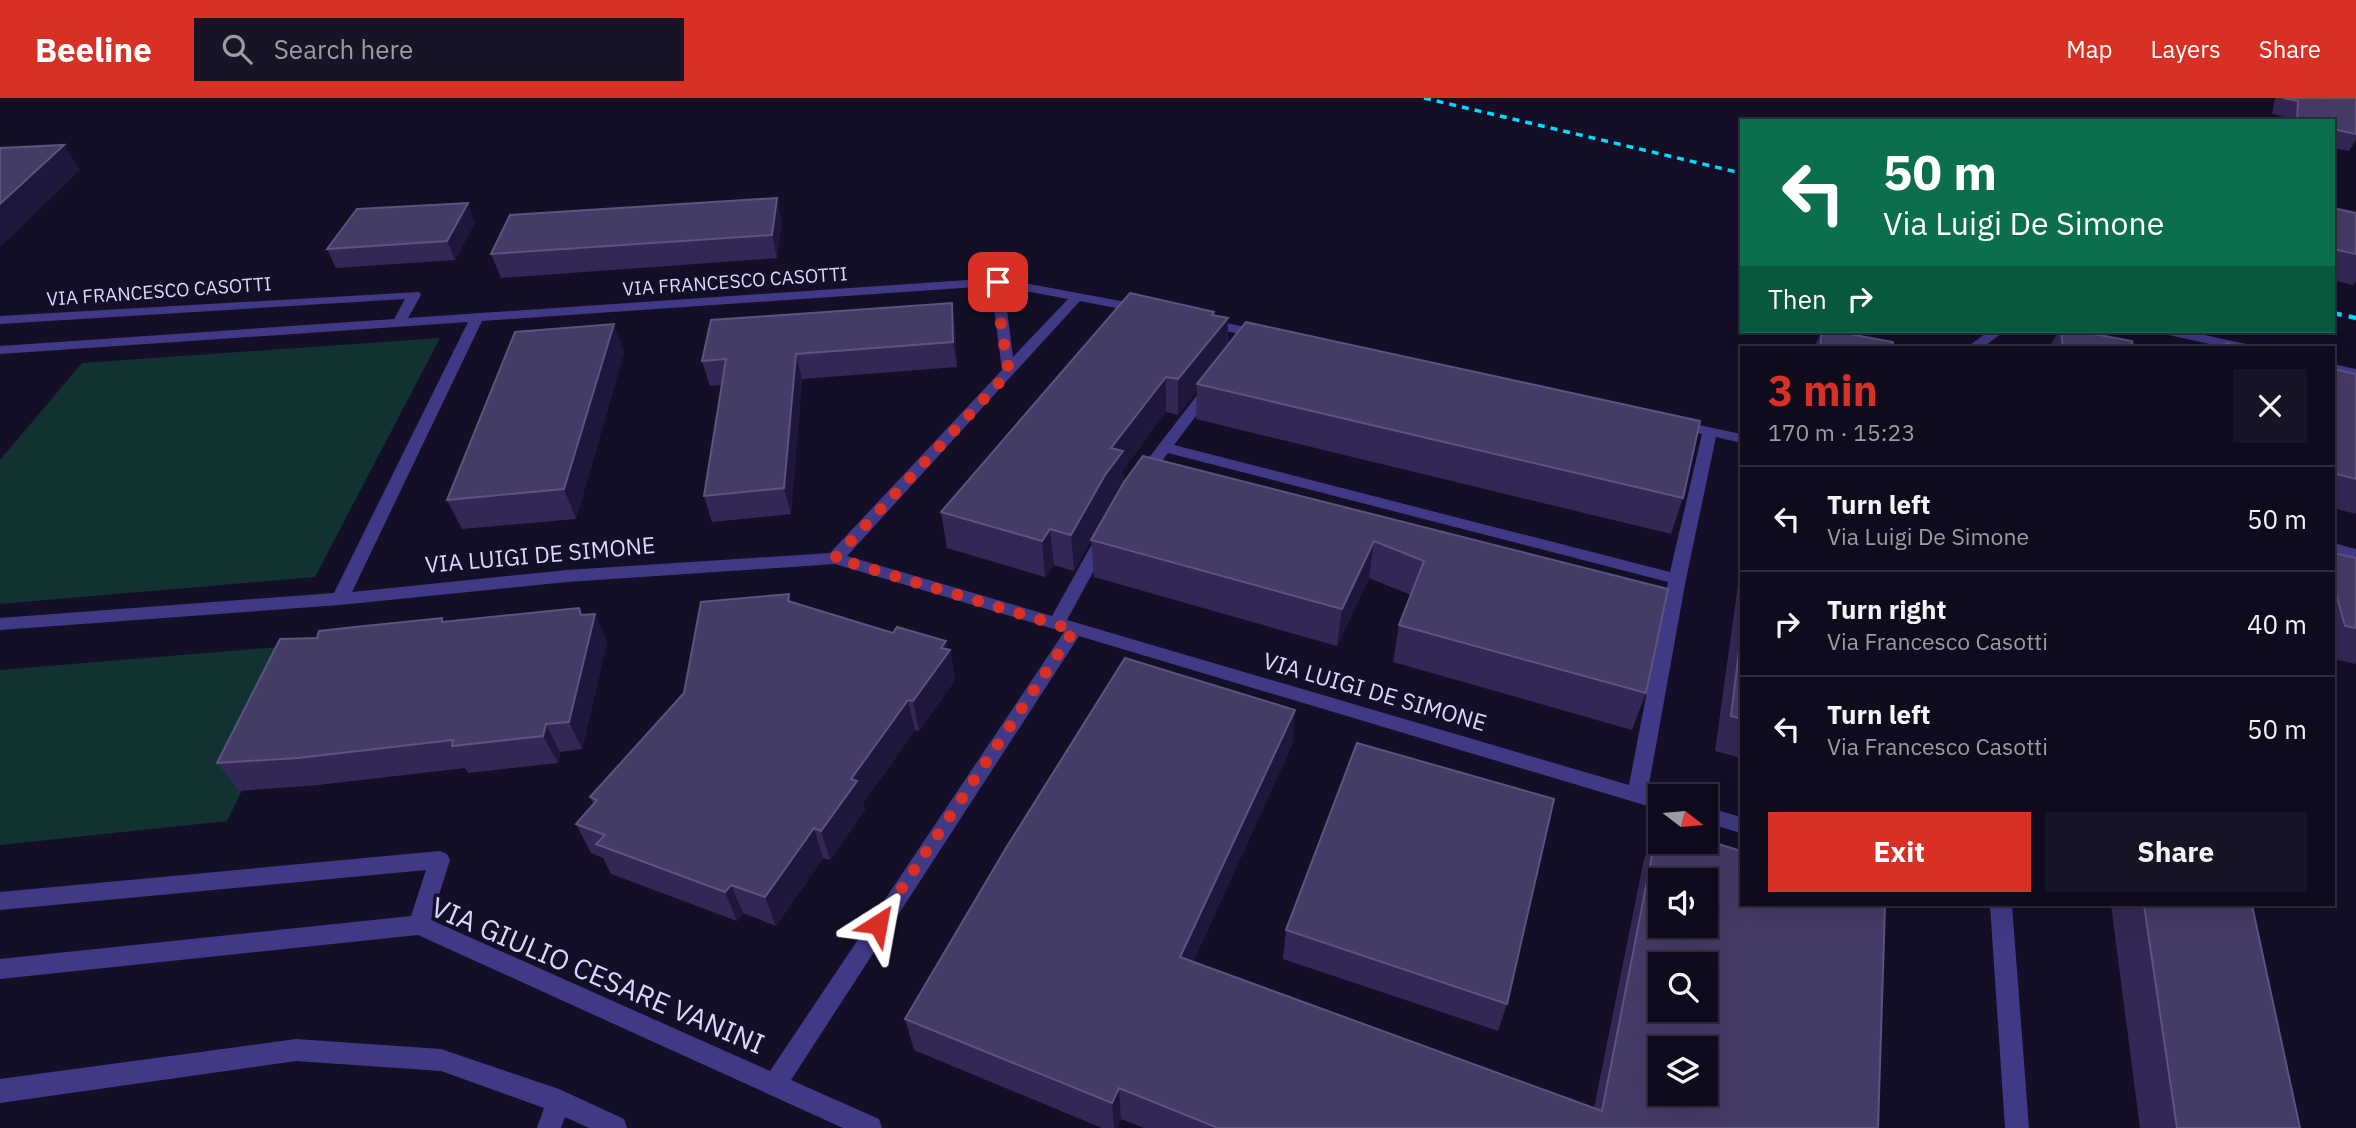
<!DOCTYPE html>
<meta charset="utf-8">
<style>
body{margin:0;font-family:"IBM Plex Sans",sans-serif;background:#181426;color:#f1f3f6;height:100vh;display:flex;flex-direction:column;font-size:26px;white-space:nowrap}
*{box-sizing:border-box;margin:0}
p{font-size:23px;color:#9b9ba4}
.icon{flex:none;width:38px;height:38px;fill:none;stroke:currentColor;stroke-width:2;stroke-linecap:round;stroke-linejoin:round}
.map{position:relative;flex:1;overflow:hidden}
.panel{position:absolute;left:1740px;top:248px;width:595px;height:560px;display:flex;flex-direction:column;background:#0f0b1d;border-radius:0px;box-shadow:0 7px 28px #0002,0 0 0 2px #2f2b3b}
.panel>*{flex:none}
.top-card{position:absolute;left:1740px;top:21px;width:595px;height:214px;border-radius:0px;box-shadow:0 7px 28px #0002,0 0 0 2px #2f2b3b;background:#0b6e4f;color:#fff;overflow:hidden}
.needle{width:46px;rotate:106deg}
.tools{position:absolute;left:1648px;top:686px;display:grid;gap:14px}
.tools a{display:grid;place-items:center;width:70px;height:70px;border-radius:0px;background:#0f0b1d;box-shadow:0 7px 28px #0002,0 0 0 2px #2f2b3b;font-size:35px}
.pin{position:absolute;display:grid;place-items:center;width:60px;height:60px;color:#fff;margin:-30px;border-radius:14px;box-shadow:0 4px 10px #0006}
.me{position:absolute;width:77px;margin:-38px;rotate:34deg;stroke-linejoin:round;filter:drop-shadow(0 0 5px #0008)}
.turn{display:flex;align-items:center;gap:24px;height:147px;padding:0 28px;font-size:32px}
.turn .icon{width:91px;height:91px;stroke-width:2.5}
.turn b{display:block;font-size:49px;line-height:60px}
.then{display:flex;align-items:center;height:66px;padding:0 28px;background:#0003;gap:14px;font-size:26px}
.round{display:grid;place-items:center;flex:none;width:74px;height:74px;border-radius:0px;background:#181426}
.headline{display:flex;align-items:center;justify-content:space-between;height:119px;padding:0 28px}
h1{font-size:42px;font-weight:700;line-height:52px;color:#d93025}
.primary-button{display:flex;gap:14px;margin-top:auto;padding:14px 28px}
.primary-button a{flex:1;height:80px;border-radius:0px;background:#d93025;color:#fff;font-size:28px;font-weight:700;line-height:80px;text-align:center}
.primary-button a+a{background:#181426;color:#f1f3f6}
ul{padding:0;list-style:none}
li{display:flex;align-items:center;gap:21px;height:105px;padding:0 28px;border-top:2px solid #2f2b3b}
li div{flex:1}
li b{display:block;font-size:26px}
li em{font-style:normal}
header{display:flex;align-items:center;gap:42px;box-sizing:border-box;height:98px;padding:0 35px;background:#d93025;color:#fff}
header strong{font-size:33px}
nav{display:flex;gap:38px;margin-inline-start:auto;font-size:24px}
.search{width:490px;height:63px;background:#181426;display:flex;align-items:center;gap:18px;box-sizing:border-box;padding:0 24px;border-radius:0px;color:#9b9ba4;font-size:26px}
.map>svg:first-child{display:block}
</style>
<header>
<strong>Beeline</strong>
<div class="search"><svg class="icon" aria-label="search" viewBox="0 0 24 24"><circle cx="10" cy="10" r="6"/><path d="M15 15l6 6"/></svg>Search here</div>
<nav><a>Map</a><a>Layers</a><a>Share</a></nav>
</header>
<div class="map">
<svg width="2356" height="1030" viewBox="0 0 2356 1030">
<rect width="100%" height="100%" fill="#140f27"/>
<g fill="#123131">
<path d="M440,240L315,479L0,506V362L82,265Z"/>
<path d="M314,546L227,723L0,747V572Z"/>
</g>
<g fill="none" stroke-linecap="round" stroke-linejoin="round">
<g fill="#403a86" fill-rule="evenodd">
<path d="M997,180L1142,207L1149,211L1142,215L1080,203L847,458L1052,518L1097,437H1109L1111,441L1067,522L1629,687L1668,484L1168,355L1148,382L1142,384L1134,379L1205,287L1210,286L1217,290L1174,347L1670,474L1702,336L1671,329L1669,326L1676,322L1741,336V345L1716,339L1686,481L1648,692L1668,698H1661V712L1079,538L791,982L879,1021L882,1030H843L418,837L0,881V861L411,818L426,772L0,812V794L440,753L447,756L450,762L431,822L770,973L1064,534L835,466L567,484L340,507L0,532V520L334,495L468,224L0,256V248L394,221L405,201L0,226V218L419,194L421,197L408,220ZM991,188L1002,272L830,455L567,472L352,494L482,223ZM1004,189L1068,201L1013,259Z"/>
<path d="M1204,220L1267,234L1269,237L1262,241L1199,227V221Z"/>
<path d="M1989,233H2005L1982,250H1966Z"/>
<path d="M2162,233H2186L2251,247L2253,250H2228L2164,236Z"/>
<path d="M2333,266L2356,271V279L2333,274Z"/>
<path d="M2333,445L2356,451V463L2333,456Z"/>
<path d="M1706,709L1741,719V735L1706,725Z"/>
<path d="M1990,807H2012L2029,1030H2005Z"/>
<path d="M296,941L441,951L559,991L624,1021L627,1030H589L565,1019L561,1030H537L544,1010L441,973L296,963L0,1005V981Z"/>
</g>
<path stroke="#01dbff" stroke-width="3.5" stroke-dasharray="7 6" stroke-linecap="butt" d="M1424,0L1741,75"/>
<path stroke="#01dbff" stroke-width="4.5" stroke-dasharray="9 7" stroke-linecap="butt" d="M2333,215L2356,220"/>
</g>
<g fill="#332855">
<path d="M2275,0H2356V42L2349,53L2333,50V23H2288L2289,20L2272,16Z"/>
<path d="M2333,110L2356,115V183L2353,187L2333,182Z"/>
<path d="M782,123L777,160L501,180L491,156Z"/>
<path d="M475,124L455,162L336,170L327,151Z"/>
<path d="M1214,214V217L1228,220V248L1683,400L1671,436L1196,321L1197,293L1178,317L1166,314L1123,372L1124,385L1668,491L1646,595L1632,632L1393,564L1399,527L1411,497L1369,480L1337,548L1094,479L1091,442L1112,405L1107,413L1074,473L1054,467L1045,479L947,450L941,414Z"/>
<path d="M955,229L957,269L802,281L791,416L712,424L704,398L722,287L710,288L702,263Z"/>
<path d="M1821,233H1833L1893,250H1814Z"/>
<path d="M2059,233H2061L2063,250H2049Z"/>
<path d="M624,254L576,421L462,431L447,402Z"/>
<path d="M2333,271L2356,276V416L2333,410Z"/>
<path d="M2333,455L2356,460V566L2333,561Z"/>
<path d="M1741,465V660L1715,653Z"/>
<path d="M789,496L791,504L950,552L955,582L919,633L915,632L863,705L865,712L830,762L823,760L776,828L743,815L737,823L611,776L603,760L591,755L576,726L594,706L590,699Z"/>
<path d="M595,516L607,544L582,651L560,654L558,665L468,675L465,670L318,687L239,693L217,665L317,540L442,520L444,524Z"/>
<path d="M1295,612L1292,647L1193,864L1594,1010L1644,761L1658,727L1878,1030H1144L1121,1021L1117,1030H1102L914,952L905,921Z"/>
<path d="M2111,807H2252L2300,1030H2140Z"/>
<path d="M1286,832L1507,906L1498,933L1283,861Z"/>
</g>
<g fill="#1f163b">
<path d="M64,47L80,72L0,149V106Z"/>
<path d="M777,100L782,123L777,160L772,137Z"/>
<path d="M468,105L475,124L455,162L447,143Z"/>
<path d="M952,205L955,229L957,269L953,244Z"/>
<path d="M1214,214V238L1228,220L1227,255L1197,286V293L1178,317V281Z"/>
<path d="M614,226L624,254L576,421L564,391Z"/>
<path d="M796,256L802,281L791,416L784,390Z"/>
<path d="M1166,279V314L1123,372L1124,389L1107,413L1074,473L1071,437L1111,350Z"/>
<path d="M1050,431L1054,467L1045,479L1042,443Z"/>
<path d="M1374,443L1369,480L1337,548L1342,511Z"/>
<path d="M579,510L590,536L595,516L607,544L582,651L569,624Z"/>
<path d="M946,543L948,554L950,552L955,582L919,633L913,603L941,550Z"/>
<path d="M908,602L915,632L863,705L865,712L830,762L821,733L851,681Z"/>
<path d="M1295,612L1292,647L1180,892V859Z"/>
<path d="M546,626L560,654L558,665L543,638Z"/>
<path d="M814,730L823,760L776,828L765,799Z"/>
<path d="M731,787L743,815L737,823L725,794Z"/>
<path d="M1119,990L1121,1021L1117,1030H1114L1112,1005Z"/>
</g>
<g fill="#453b67" stroke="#5c537f" stroke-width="2" fill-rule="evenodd">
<path d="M2283,0H2356V36L2333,31V23H2297L2298,3Z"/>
<path d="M64,47L0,106V50Z"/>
<path d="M777,100L772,137L491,156L510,117Z"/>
<path d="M468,105L447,143L327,151L357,111Z"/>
<path d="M2333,110L2356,115V156L2333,151Z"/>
<path d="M1130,195L1214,214L1212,217L1228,220L1178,281L1166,279L1111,350L1123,353L1105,377L1071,437L1050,431L1042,443L941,414Z"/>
<path d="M952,205L953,244L796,256L784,390L704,398L726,261L702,263L711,222Z"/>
<path d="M1246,224L1700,323L1683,400L1197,286Z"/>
<path d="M614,226L564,391L447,402L515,234Z"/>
<path d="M1822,233H1833L1893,244V250H1820Z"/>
<path d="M2061,233H2077L2132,243L2133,250H2063Z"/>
<path d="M2226,245L2247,250H2226Z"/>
<path d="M2333,271L2356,276V381L2333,375Z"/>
<path d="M1143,358L1668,491L1646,595L1399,527L1424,463L1374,443L1342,511L1091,442L1124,384Z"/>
<path d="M2333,455L2356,460V530L2345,528L2333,485Z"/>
<path d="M789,496L788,503L893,535L897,529L946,543L941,550L950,552L913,603L908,602L851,681L857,683L821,733L814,730L765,799L731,787L725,794L596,746L605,737L576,726L597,702L590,699L684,595L701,504Z"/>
<path d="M579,510L581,517L595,516L569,624L546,626L543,638L452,648L453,642L298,660L217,665L280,541L317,540L319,533L355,529L442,520V524Z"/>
<path d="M1741,537V621L1731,618Z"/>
<path d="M1125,560L1295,612L1180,859L1602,1013L1658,727L1661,728V744H1706V742L1741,753V807H1885L1878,1030H1218L1119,990L1112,1005L905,921L1006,750ZM1661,782H1706V828H1661ZM1661,866H1706V912H1661ZM1661,950H1706V996H1661Z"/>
<path d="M1357,645L1554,701L1507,906L1286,832Z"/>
<path d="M2144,807H2252L2300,1030H2177Z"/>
</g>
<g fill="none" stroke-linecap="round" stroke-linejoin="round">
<path stroke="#d93025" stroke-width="12" stroke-dasharray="0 21.6" d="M878,826L1074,532L835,460L1009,274L1001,228L998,184"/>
</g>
<g text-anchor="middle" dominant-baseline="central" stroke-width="7" stroke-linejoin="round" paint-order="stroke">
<g font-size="19" fill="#dbd5ff" stroke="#140f27">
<text transform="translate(735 183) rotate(-4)">VIA FRANCESCO CASOTTI</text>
<text transform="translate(159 193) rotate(-4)">VIA FRANCESCO CASOTTI</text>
</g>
<g font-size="23" fill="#dbd5ff" stroke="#140f27">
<text transform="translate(540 456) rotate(-5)">VIA LUIGI DE SIMONE</text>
<text transform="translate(1375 593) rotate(16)">VIA LUIGI DE SIMONE</text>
</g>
<g font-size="28" fill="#dbd5ff" stroke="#140f27">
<text transform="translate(598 877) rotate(23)">VIA GIULIO CESARE VANINI</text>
</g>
</g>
</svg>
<div class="tools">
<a><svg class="needle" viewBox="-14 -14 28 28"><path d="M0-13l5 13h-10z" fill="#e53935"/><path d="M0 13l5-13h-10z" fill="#9b9ba4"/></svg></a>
<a><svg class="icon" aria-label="sound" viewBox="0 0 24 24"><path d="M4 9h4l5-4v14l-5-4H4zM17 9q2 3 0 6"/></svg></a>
<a><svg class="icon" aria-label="search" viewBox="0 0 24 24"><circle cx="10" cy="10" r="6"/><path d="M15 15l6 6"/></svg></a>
<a><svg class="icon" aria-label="layers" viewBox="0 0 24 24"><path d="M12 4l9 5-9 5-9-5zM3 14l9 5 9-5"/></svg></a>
</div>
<div class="pin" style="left:998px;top:184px;background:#d93025"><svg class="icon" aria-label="arrive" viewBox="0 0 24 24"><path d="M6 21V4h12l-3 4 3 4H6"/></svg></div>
<svg class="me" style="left:878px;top:826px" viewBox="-20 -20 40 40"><path d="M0-17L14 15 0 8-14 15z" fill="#d93025" stroke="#fff" stroke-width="4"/></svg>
<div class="top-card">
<div class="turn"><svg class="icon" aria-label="left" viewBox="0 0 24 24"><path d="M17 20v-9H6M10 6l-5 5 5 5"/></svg><div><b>50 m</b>Via Luigi De Simone</div></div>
<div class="then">Then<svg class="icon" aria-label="right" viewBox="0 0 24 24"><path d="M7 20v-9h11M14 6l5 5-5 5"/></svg></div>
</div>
<section class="panel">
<div class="headline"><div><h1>3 min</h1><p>170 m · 15:23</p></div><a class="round"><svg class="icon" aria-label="close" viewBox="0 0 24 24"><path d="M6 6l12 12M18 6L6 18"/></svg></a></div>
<ul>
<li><svg class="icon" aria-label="left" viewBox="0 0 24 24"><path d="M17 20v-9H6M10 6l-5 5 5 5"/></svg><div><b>Turn left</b><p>Via Luigi De Simone</p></div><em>50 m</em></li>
<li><svg class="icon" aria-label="right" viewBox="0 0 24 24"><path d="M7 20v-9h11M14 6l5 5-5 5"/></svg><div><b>Turn right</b><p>Via Francesco Casotti</p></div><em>40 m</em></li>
<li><svg class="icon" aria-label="left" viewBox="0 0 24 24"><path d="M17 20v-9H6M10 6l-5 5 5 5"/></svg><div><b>Turn left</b><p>Via Francesco Casotti</p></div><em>50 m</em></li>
</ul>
<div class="primary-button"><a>Exit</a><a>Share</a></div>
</section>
</div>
